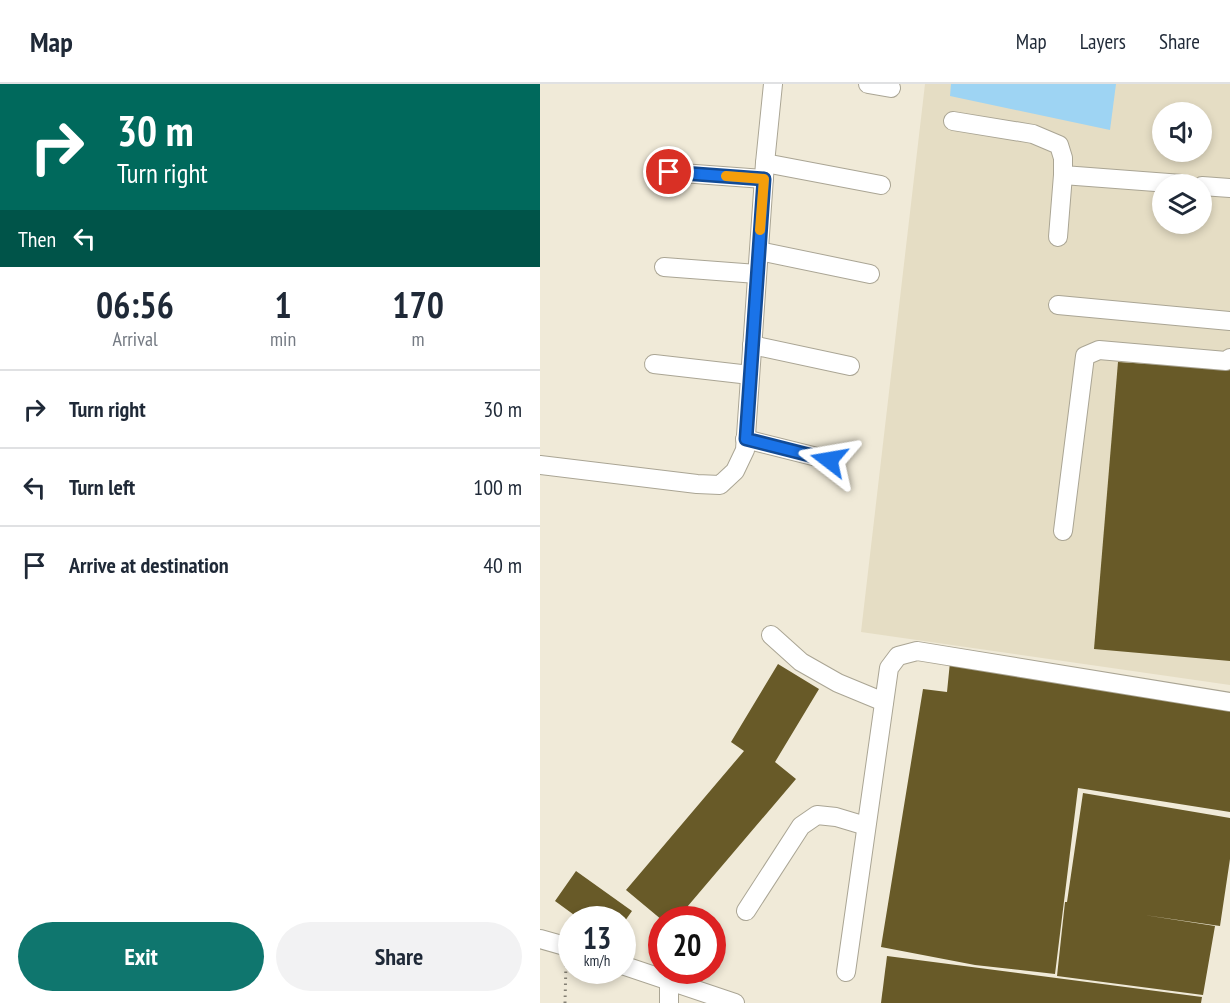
<!DOCTYPE html>
<style>
body{margin:0;font-family:"PT Sans Narrow",sans-serif;background:#f2f2f3;color:#1f2937;height:100vh;display:flex;flex-direction:column;font-size:22px;white-space:nowrap}
*{box-sizing:border-box;margin:0}
p{font-size:20px;color:#747a83}
.icon{flex:none;width:33px;height:33px;fill:none;stroke:currentColor;stroke-width:2;stroke-linecap:round;stroke-linejoin:round}
.map{position:relative;flex:1;overflow:hidden}
.panel{display:flex;flex-direction:column;background:#fff;width:540px}
.panel>*{flex:none}
.hud{background:#00695c;color:#fff;overflow:hidden}
.buttons{position:absolute;left:612px;top:18px;display:grid;gap:12px}
.buttons a{display:grid;place-items:center;width:60px;height:60px;border-radius:50%;background:#fff;box-shadow:0 3px 9px #0003;font-size:30px}
.speed{position:absolute;left:18px;top:822px;display:flex;gap:12px;font-size:30px;font-weight:700;text-align:center}
.speed>*{display:grid;place-content:center;width:78px;height:78px;border-radius:50%;background:#fff;box-shadow:0 3px 9px #0003;line-height:1}
.speed small{font-size:15px;font-weight:400}
.speed .limit{border:9px solid #d22;background:#fff;color:#111}
.pin{position:absolute;display:grid;place-items:center;width:51px;height:51px;color:#fff;margin:-26px;border:3px solid #fff;border-radius:50%;box-shadow:0 2px 6px #0007}
.me{position:absolute;width:66px;margin:-33px;rotate:284deg;stroke-linejoin:round;filter:drop-shadow(0 0 4px #0008)}
.turn{display:flex;align-items:center;gap:21px;height:126px;padding:0 18px;font-size:27px}
.turn .icon{width:78px;height:78px;stroke-width:2.5}
.turn b{display:block;font-size:42px;line-height:51px}
.then{display:flex;align-items:center;height:57px;padding:0 18px;background:#0003;gap:12px;font-size:22px}
.eta{display:flex;justify-content:space-evenly;align-items:center;height:102px;text-align:center}
.eta b{font-size:36px;font-weight:700;line-height:42px}
.cta{display:flex;gap:12px;margin-top:auto;padding:12px 18px}
.cta a{flex:1;height:69px;border-radius:36px;background:#0f766e;color:#fff;font-size:24px;font-weight:700;line-height:69px;text-align:center}
.cta a+a{background:#f2f2f3;color:#1f2937}
ul{padding:0;list-style:none}
li{display:flex;align-items:center;gap:18px;height:78px;padding:0 18px;border-top:2px solid #e0e1e3}
li div{flex:1}
li b{display:block;font-size:22px}
li em{font-style:normal}
header{display:flex;align-items:center;gap:36px;box-sizing:border-box;height:84px;padding:0 30px;background:#fff;border-bottom:2px solid #e0e1e3}
header strong{font-size:28px}
nav{display:flex;gap:33px;margin-inline-start:auto;font-size:21px}
main{display:flex;flex:1;min-height:0}
.map>svg:first-child{display:block}
</style>
<header>
<strong>Map</strong>
<nav><a>Map</a><a>Layers</a><a>Share</a></nav>
</header>
<main>
<section class="panel">
<div class="hud">
<div class="turn"><svg class="icon" aria-label="right" viewBox="0 0 24 24"><path d="M7 20v-9h11M14 6l5 5-5 5"/></svg><div><b>30 m</b>Turn right</div></div>
<div class="then">Then<svg class="icon" aria-label="left" viewBox="0 0 24 24"><path d="M17 20v-9H6M10 6l-5 5 5 5"/></svg></div>
</div>
<div class="eta">
<div><b>06:56</b><p>Arrival</p></div>
<div><b>1</b><p>min</p></div>
<div><b>170</b><p>m</p></div>
</div>
<ul>
<li><svg class="icon" aria-label="right" viewBox="0 0 24 24"><path d="M7 20v-9h11M14 6l5 5-5 5"/></svg><div><b>Turn right</b></div><em>30 m</em></li>
<li><svg class="icon" aria-label="left" viewBox="0 0 24 24"><path d="M17 20v-9H6M10 6l-5 5 5 5"/></svg><div><b>Turn left</b></div><em>100 m</em></li>
<li><svg class="icon" aria-label="arrive" viewBox="0 0 24 24"><path d="M6 21V4h12l-3 4 3 4H6"/></svg><div><b>Arrive at destination</b></div><em>40 m</em></li>
</ul>
<div class="cta"><a>Exit</a><a>Share</a></div>
</section>
<div class="map">
<svg width="690" height="919" viewBox="0 0 690 919">
<rect width="100%" height="100%" fill="#f0ead8"/>
<path fill="#e5ddc4" fill-rule="evenodd" d="M385,0H690V601L321,548ZM622,28H662V68H622ZM622,100H662V140H622Z"/>
<path fill="#9ed4f3" d="M411,0H576L570,46L410,12Z"/>
<g fill="#685a28">
<path d="M578,278L690,285V577L554,565Z"/>
<path d="M410,578L690,624V728L538,704L515,890L435,881L341,863L383,605L407,608Z"/>
<path d="M238,580L279,605L235,678L256,695L136,836H122L86,806L204,667L191,658Z"/>
<path d="M543,709L690,734V775L680,842L604,831L675,842L663,911L517,892L525,818H527Z"/>
<path d="M36,787L92,827L82,841V836H41L15,817Z"/>
<path d="M347,872L662,913L661,919H341Z"/>
</g>
<g fill="none" stroke-linecap="round" stroke-linejoin="round">
<g stroke="#aaa594" stroke-width="20">
<g id="minor">
<path d="M328,0L351,4"/>
<path d="M413,37L493,50L519,61L523,74V91L642,100"/>
<path d="M225,79L341,101"/>
<path d="M128,88L224,95"/>
<path d="M662,102L690,104"/>
<path d="M518,153L523,91"/>
<path d="M219,167L330,190"/>
<path d="M124,183L217,190"/>
<path d="M518,221L690,237"/>
<path d="M212,261L310,282"/>
<path d="M114,280L210,291"/>
<path d="M205,355L289,376"/>
<path d="M0,381L157,400L180,401L195,387L205,366L225,79L233,0"/>
<path d="M523,447L545,272L559,266L686,277L690,274"/>
<path d="M231,551L261,578L298,599L344,618"/>
<path d="M206,827L261,742L277,731L296,733L326,742"/>
<path d="M0,855L32,864"/>
<path d="M82,881L195,919"/>
<path d="M306,888L349,584L358,572L377,567L690,618"/>
<path d="M129,919V897"/>
</g>
</g>
<path stroke="#837f73" stroke-width="3" stroke-dasharray="1.5 4.5" stroke-linecap="butt" d="M25,919L26,879"/>
<use href="#minor" stroke="#fff" stroke-width="18"/>
</g>
<g fill="none" stroke-linecap="round" stroke-linejoin="round">
<g stroke="#114b97" stroke-width="15">
<path id="route" d="M129,88L224,95L206,355L289,376"/>
</g>
<use href="#route" stroke="#1a73e8" stroke-width="10"/>
<path stroke="#f59e0b" stroke-width="10" d="M186,92L224,95L220,146"/>
</g>
</svg>
<div class="buttons">
<a><svg class="icon" aria-label="sound" viewBox="0 0 24 24"><path d="M4 9h4l5-4v14l-5-4H4zM17 9q2 3 0 6"/></svg></a>
<a><svg class="icon" aria-label="layers" viewBox="0 0 24 24"><path d="M12 4l9 5-9 5-9-5zM3 14l9 5 9-5"/></svg></a>
</div>
<div class="speed"><div>13<small>km/h</small></div><div class="limit">20</div></div>
<div class="pin" style="left:129px;top:88px;background:#d93025"><svg class="icon" aria-label="arrive" viewBox="0 0 24 24"><path d="M6 21V4h12l-3 4 3 4H6"/></svg></div>
<svg class="me" style="left:289px;top:376px" viewBox="-20 -20 40 40"><path d="M0-17L14 15 0 8-14 15z" fill="#1a73e8" stroke="#fff" stroke-width="4"/></svg>
</div>
</main>
